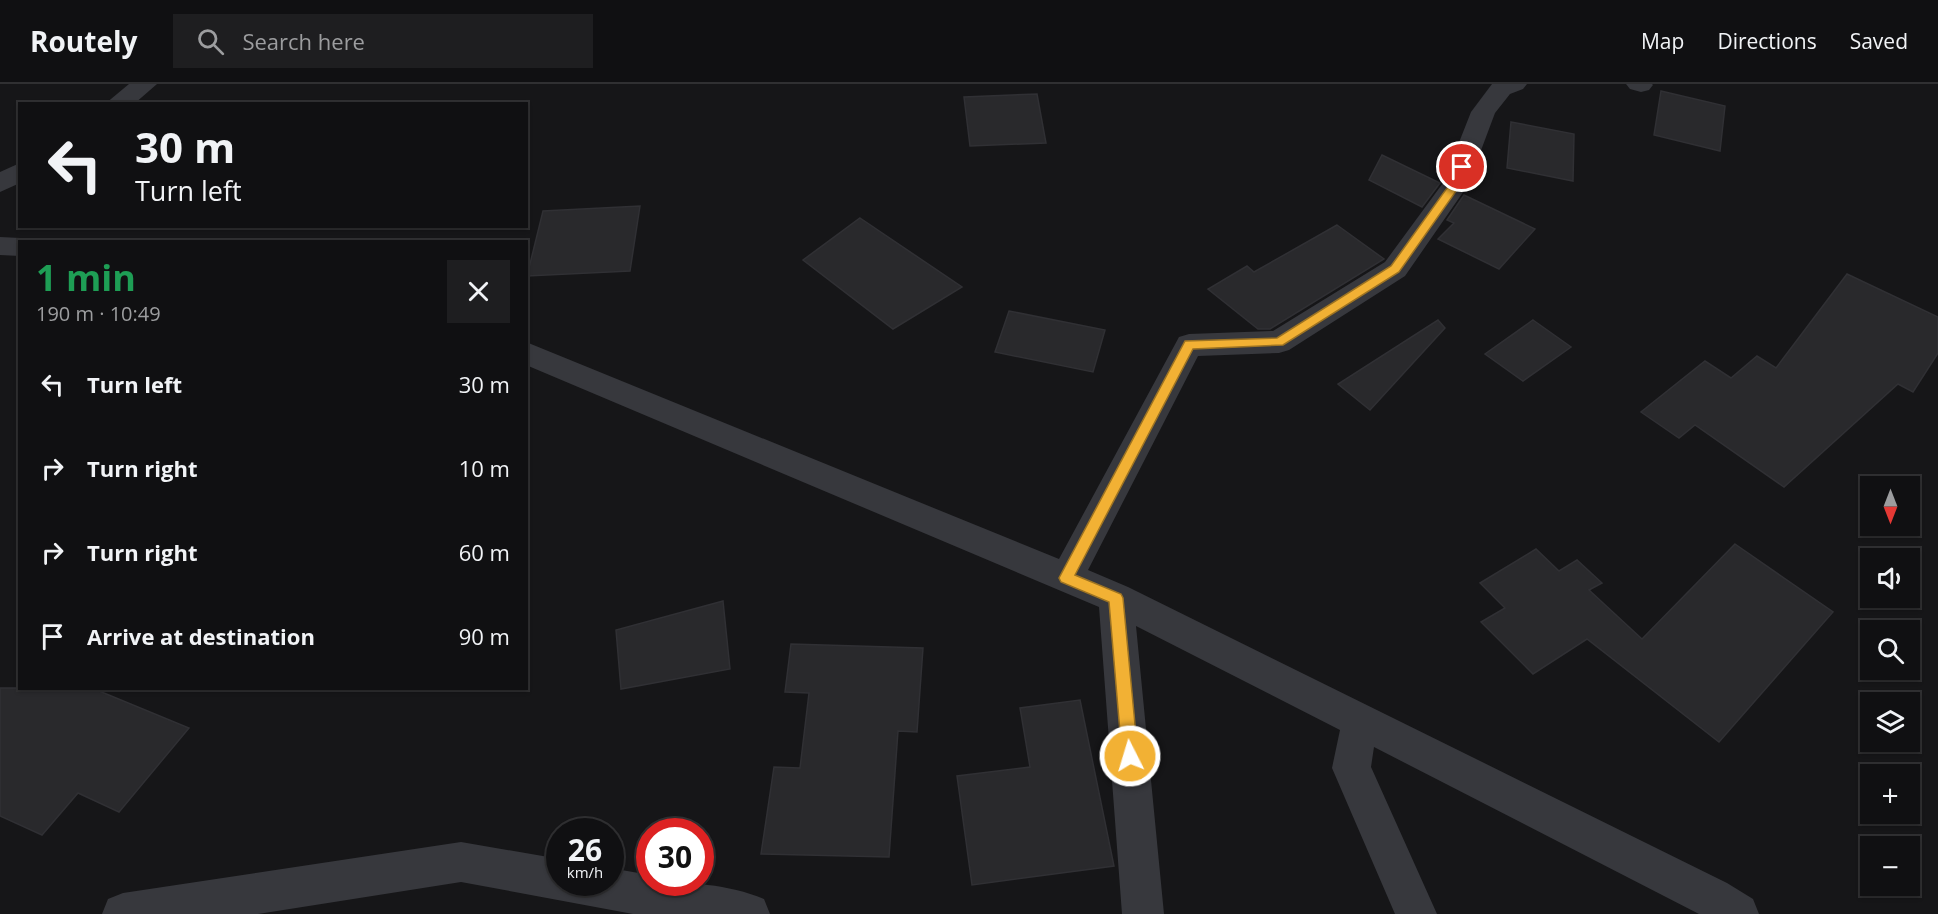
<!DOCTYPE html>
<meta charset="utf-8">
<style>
body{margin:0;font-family:"Open Sans",sans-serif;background:#1e1e20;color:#f1f3f6;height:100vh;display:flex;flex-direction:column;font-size:22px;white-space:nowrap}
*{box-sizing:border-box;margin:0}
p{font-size:20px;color:#9c9d9f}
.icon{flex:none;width:33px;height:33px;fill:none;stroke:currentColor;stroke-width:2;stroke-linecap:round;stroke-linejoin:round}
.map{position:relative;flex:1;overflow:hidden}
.side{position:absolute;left:18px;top:156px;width:510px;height:450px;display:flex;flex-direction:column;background:#101012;border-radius:0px;box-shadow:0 2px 4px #0004,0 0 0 2px #303032}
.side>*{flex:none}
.guide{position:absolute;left:18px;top:18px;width:510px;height:126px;border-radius:0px;box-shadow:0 2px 4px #0004,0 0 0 2px #303032;background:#101012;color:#f1f3f6;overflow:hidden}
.needle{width:39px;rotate:180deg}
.controls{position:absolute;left:1860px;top:392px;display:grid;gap:12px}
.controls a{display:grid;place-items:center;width:60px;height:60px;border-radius:0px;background:#101012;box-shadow:0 2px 4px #0004,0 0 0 2px #303032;font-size:30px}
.speed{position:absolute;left:546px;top:734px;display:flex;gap:12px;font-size:30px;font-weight:700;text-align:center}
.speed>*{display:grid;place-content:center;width:78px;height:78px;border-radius:50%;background:#101012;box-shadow:0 2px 4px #0004,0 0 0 2px #303032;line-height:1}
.speed small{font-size:15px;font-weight:400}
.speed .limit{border:9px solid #d22;background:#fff;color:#111}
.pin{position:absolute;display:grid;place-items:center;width:51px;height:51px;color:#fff;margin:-26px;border:3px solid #fff;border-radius:50%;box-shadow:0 2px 6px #0007}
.me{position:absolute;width:66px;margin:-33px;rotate:355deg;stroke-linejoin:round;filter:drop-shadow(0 0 4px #0008)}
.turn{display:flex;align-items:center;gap:21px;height:126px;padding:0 18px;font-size:27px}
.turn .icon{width:78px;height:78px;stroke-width:2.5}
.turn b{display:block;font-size:42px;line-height:51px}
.round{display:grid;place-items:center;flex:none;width:63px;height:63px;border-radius:0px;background:#1e1e20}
.overview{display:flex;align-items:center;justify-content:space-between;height:102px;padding:0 18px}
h1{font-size:36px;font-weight:700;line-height:45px;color:#1e9e55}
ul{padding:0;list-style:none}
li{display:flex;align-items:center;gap:18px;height:84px;padding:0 18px}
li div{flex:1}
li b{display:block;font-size:22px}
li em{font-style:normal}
header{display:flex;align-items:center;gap:36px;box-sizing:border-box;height:84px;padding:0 30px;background:#101012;border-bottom:2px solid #303032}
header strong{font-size:28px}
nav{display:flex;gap:33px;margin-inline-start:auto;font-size:21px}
.search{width:420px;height:54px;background:#1e1e20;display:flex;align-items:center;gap:15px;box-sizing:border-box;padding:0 21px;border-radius:0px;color:#9c9d9f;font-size:22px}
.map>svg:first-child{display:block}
</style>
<header>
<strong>Routely</strong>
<div class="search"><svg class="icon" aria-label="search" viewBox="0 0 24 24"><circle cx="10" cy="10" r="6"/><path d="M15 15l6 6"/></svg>Search here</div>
<nav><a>Map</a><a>Directions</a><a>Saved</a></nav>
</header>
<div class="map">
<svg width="1938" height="830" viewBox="0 0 1938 830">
<rect width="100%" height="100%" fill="#161618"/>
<g fill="#29292c" stroke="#303034" stroke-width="1.5">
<path d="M1661,7L1725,22L1720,67L1654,51Z"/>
<path d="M1037,10L1046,59L970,62L964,13Z"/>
<path d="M1511,38L1574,50L1573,97L1507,84Z"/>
<path d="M1382,71L1440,99L1422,123L1369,96Z"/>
<path d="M1464,111L1535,145L1499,185L1438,155L1454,139L1447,136Z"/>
<path d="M640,122L630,187L527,192L543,127Z"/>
<path d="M860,134L962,203L893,245L803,176Z"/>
<path d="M1337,141L1384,175L1270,245H1258L1208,205L1247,182L1254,188Z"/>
<path d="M1847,190L1938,233V269L1913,308L1898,300L1784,403L1695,341L1679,354L1641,328L1705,277L1731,294L1757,272L1776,284Z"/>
<path d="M1009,227L1105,246L1093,288L995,268Z"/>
<path d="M1438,236L1445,244L1370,326L1338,300Z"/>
<path d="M1533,236L1571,263L1523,297L1485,270Z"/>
<path d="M1735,460L1833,528L1719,658L1587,555L1533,590L1481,538L1505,524L1480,499L1536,465L1559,487L1577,476L1602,499L1589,506L1642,555Z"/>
<path d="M723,517L730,585L621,605L616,546Z"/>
<path d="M791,560L923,564L917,648L898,647L889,773L761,770L774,683L800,684L809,609L785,608Z"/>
<path d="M0,604H92L189,644L119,728L78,709L42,751L0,732Z"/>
<path d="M1080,616L1114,782L972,801L957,692L1030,683L1020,624Z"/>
</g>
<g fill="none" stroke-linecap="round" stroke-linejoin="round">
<g fill="#37383d" fill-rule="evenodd">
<path d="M129,0H157L134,20H105Z"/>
<path d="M1492,0H1527L1523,5L1510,10L1495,29L1468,101L1405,192L1289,266L1279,269L1198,272L1088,486L1128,503L1727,799L1753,815L1759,830H1699L1374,663L1371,683L1437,830H1395L1332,684L1340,646L1136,542L1164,830H1122L1099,523L526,281V258L1059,475L1179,253L1189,250L1273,247L1385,178L1443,99L1471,28Z"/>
<path d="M1626,0H1652L1653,1L1649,6L1641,8L1630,5Z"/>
<path d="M20,79V99L0,108V88Z"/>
<path d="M0,153L20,154L30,158H20V172L0,171Z"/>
<path d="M461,758L560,775V798H610V784L650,791V798C688,798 728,800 764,815L770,830H633L461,798L258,830H102L108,815L123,809Z"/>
</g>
</g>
<path fill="#f2b134" stroke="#9d7322" stroke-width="1.5" d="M1462,79L1467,83L1459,103L1399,188L1283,261L1193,265L1075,491L1121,510L1123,514L1138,672L1135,678L1130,680L1124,678L1122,672L1109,518L1061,498L1059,494L1185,257L1277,254L1391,182L1450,100L1458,80Z"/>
</svg>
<div class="controls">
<a><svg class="needle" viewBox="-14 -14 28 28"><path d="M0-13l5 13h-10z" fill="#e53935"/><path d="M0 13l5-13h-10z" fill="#9c9d9f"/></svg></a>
<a><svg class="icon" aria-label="sound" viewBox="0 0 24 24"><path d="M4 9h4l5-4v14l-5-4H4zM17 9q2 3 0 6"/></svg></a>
<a><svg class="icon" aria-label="search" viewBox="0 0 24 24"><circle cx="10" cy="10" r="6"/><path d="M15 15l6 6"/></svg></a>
<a><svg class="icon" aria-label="layers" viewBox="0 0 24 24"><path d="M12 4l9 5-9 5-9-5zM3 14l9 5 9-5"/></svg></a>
<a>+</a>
<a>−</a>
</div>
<div class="speed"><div>26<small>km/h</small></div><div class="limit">30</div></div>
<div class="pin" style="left:1462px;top:83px;background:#d93025"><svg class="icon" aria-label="arrive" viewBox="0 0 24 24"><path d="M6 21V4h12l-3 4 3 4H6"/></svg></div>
<svg class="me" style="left:1130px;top:672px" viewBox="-20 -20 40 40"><circle r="17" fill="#f2b134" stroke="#fff" stroke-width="3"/><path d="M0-11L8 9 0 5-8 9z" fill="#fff"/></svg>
<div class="guide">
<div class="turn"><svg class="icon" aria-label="left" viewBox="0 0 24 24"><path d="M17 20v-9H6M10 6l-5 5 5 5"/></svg><div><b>30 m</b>Turn left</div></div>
</div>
<section class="side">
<div class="overview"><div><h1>1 min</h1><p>190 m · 10:49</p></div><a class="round"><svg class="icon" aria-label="close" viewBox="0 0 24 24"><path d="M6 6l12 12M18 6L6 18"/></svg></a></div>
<ul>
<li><svg class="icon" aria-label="left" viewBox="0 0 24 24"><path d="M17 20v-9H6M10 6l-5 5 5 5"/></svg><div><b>Turn left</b></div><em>30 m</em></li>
<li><svg class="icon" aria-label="right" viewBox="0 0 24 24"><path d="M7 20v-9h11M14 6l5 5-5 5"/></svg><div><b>Turn right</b></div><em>10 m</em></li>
<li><svg class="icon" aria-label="right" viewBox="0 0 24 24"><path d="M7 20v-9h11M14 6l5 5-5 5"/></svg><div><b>Turn right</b></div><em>60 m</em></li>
<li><svg class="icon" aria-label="arrive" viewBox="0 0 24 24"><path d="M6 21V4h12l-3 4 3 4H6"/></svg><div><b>Arrive at destination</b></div><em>90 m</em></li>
</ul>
</section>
</div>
